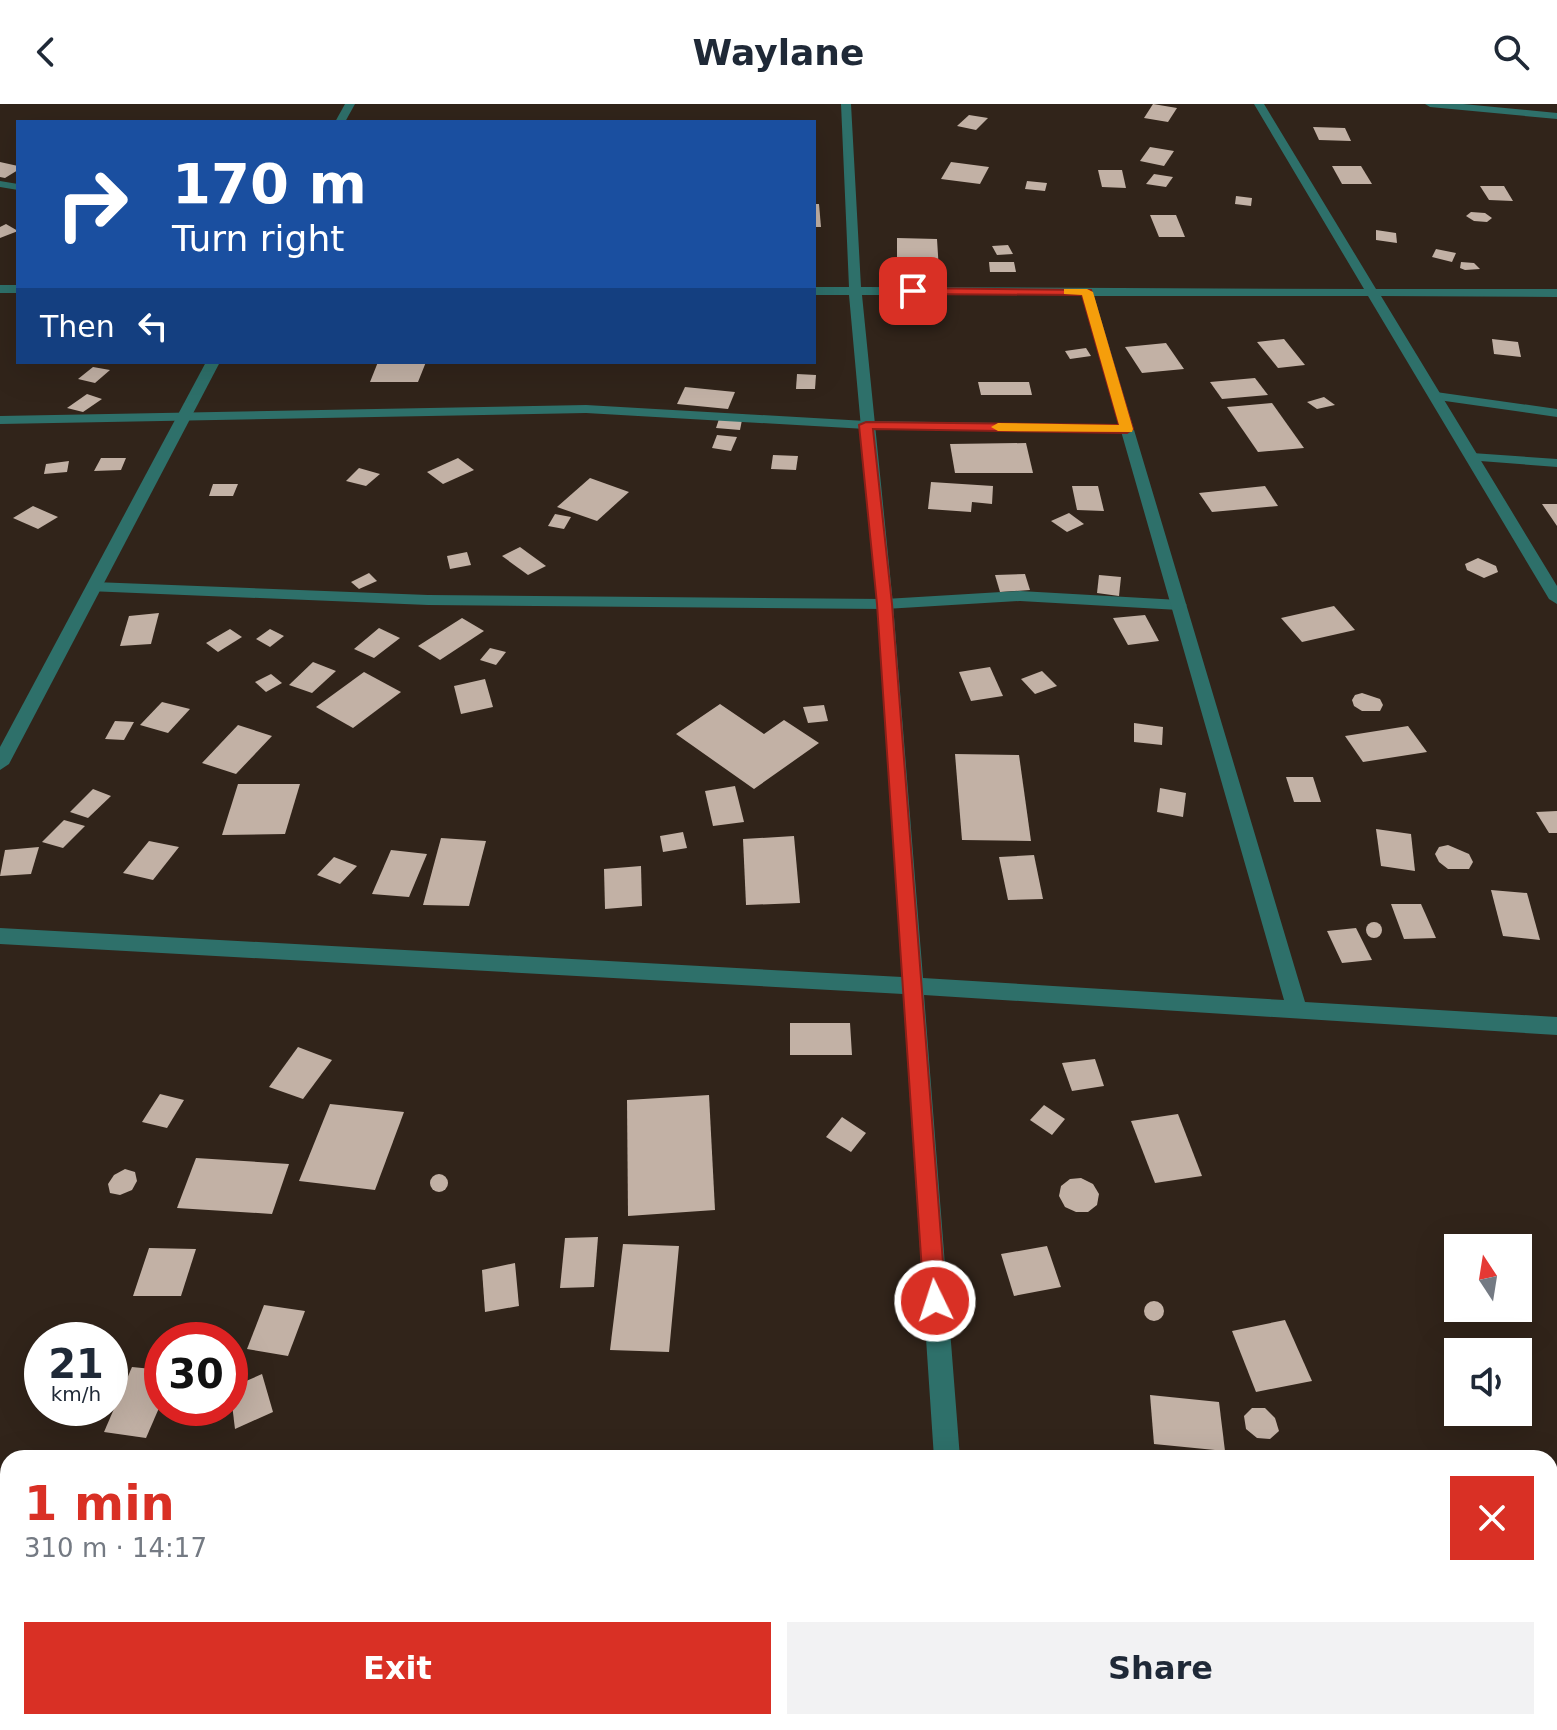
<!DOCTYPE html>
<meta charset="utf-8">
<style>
body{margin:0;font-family:"DejaVu Sans",sans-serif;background:#f2f2f3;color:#1f2937;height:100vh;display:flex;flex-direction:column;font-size:30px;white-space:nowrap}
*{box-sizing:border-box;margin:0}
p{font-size:26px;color:#747a83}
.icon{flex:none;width:44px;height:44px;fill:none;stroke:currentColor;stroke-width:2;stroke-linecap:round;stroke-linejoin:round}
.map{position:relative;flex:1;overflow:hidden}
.drawer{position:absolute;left:0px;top:1346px;width:1558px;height:280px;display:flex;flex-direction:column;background:#fff;border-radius:24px 24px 0 0;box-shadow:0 8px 32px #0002}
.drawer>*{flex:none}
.banner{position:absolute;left:16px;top:16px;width:800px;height:244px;border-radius:0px;box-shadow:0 8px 32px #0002;background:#1a4fa0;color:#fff;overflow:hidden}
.needle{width:52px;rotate:348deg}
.buttons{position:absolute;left:1444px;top:1130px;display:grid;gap:16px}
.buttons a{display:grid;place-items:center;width:88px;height:88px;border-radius:0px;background:#fff;box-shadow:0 8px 32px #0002;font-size:40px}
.speed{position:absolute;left:24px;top:1218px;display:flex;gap:16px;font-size:40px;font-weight:700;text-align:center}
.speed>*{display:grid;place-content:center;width:104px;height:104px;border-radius:50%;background:#fff;box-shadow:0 8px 32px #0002;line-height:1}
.speed small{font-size:20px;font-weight:400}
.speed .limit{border:12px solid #d22;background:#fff;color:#111}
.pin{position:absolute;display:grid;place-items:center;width:68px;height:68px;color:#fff;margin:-34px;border-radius:16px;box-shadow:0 4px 12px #0006}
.me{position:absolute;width:88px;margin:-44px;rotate:356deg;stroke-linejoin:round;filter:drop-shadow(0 0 6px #0008)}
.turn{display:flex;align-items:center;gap:28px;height:168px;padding:0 24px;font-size:36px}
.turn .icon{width:104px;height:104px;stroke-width:2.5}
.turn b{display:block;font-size:56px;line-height:68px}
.then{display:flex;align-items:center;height:76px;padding:0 24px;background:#0003;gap:16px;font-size:30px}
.round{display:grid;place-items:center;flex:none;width:84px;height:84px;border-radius:0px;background:#f2f2f3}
.summary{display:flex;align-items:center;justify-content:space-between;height:136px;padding:0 24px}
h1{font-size:48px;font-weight:700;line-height:60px;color:#d93025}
.cta{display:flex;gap:16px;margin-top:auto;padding:16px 24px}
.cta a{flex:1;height:92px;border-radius:0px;background:#d93025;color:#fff;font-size:32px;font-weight:700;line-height:92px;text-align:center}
.cta a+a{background:#f2f2f3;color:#1f2937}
header{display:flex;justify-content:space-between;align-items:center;height:104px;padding:0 24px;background:#fff;font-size:36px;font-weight:700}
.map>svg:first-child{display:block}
</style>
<header><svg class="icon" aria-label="back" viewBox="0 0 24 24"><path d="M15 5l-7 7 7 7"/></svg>Waylane<svg class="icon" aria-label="search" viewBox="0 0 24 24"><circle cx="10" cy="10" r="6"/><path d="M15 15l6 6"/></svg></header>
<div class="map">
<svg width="1557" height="1626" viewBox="0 0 1557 1626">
<rect width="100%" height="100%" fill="#31241a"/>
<g fill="#c2b1a5">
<path d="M1153,0L1177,4L1168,18L1144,14Z"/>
<path d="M969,11L988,14L976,26L957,22Z"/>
<path d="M1313,23L1345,24L1351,37L1319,36Z"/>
<path d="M1150,43L1174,47L1164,62L1140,57Z"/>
<path d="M0,58L18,62V66L5,74L0,73Z"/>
<path d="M951,58L989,63L980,80L941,75Z"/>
<path d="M1332,62H1361L1372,80H1342Z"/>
<path d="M1098,66H1122L1126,84L1102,83Z"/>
<path d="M1154,70L1173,73L1166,83L1146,80Z"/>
<path d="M1027,77L1047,79L1045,87L1025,85Z"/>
<path d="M1480,82H1504L1513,97L1489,96Z"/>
<path d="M1236,92L1252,94L1251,102L1235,100Z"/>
<path d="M814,100H819L821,123H814Z"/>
<path d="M1471,108L1485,109L1492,114L1487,118L1474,117L1466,112Z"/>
<path d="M1150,111H1176L1185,133H1159Z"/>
<path d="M6,120L18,127L0,134V123Z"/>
<path d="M1376,126L1396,129L1397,139L1376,136Z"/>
<path d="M897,134L937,135L939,167L897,166Z"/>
<path d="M1008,141L1013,150L997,151L992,142Z"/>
<path d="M1436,145L1456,149L1452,158L1432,153Z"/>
<path d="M989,158H1014L1016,168H990Z"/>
<path d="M1461,158L1474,159L1480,165L1465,166L1460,164Z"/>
<path d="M1284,235L1305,261L1278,264L1257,238Z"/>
<path d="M1492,235L1518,238L1521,253L1494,250Z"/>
<path d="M1166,239L1184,265L1142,269L1125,243Z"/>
<path d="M1086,244L1091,252L1070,255L1065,247Z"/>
<path d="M378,258H426L418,278H370Z"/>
<path d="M93,263L110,266L95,279L78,275Z"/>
<path d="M797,270L816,271L815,285H796Z"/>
<path d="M1255,274L1268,291L1222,295L1210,278Z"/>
<path d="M978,278H1029L1032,291H981Z"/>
<path d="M685,283L735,288L728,305L677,300Z"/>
<path d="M87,290L102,295L83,308L67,304Z"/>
<path d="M1324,293L1335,301L1317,305L1307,298Z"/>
<path d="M1272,299L1304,344L1258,348L1227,303Z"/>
<path d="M719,315L742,316L740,326L716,324Z"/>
<path d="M717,331L737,333L731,347L712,344Z"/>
<path d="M1026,339L1033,369H955L950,340Z"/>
<path d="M773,351L798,352L796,366L771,365Z"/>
<path d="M101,354H126L121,366L94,367Z"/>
<path d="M458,354L474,366L443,380L427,368Z"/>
<path d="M69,357L67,368L44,370L46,360Z"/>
<path d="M359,364L380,370L366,382L346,377Z"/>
<path d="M590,374L629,388L597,417L557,403Z"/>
<path d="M931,378L993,382L992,400L972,398L971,408L928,405Z"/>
<path d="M213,380H238L233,392H209Z"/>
<path d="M1072,382H1098L1104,407L1077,406Z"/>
<path d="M1265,382L1278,402L1212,408L1199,389Z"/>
<path d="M1542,400H1557V422Z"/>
<path d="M33,402L58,413L38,425L13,414Z"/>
<path d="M1069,409L1084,420L1067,428L1051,417Z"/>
<path d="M555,410L571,413L564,425L548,422Z"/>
<path d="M520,443L546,462L528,471L502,452Z"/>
<path d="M467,448L471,461L450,465L447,452Z"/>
<path d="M1478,454L1496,462L1498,468L1484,474L1467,466L1465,460Z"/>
<path d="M369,469L377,477L359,485L351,478Z"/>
<path d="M1025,470L1030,486L1000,488L995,471Z"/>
<path d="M1099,471L1121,473L1119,492L1097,489Z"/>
<path d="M1334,502L1355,526L1302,538L1281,514Z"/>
<path d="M159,509L151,540L120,542L129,512Z"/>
<path d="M1145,511L1159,537L1128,541L1113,514Z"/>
<path d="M462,514L484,527L440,556L418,542Z"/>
<path d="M379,524L400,534L374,554L354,545Z"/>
<path d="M230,525L242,533L218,548L206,539Z"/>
<path d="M270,525L284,532L270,543L256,535Z"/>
<path d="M490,544L506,548L496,561L480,556Z"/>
<path d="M313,558L336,567L312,589L289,581Z"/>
<path d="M990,563L1003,592L971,597L959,568Z"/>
<path d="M1042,567L1057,582L1035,590L1021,575Z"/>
<path d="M364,568L401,588L353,624L316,603Z"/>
<path d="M271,570L282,579L266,588L255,578Z"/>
<path d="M485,575L493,603L461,610L454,582Z"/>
<path d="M1362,589L1380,595L1383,601L1380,607H1362L1354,602L1352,596L1355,591Z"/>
<path d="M162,598L190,605L168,629L140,621Z"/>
<path d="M720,600L764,630L784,616L819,639L754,685L676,630Z"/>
<path d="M824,601L828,617L808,619L803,603Z"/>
<path d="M115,617L134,618L124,636L105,635Z"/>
<path d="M1134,619L1163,623L1162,641L1134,638Z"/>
<path d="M238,621L272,632L236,670L202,659Z"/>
<path d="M1408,622L1427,648L1363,658L1345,632Z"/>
<path d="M955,650L1019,651L1031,737L962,736Z"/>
<path d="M1286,673H1313L1321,698H1294Z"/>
<path d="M238,680H300L285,730L222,731Z"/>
<path d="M735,682L744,718L713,722L705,687Z"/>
<path d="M1160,684L1186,689L1183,713L1157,708Z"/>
<path d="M93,685L111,692L88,714L70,708Z"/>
<path d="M1557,707V729H1549L1536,708Z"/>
<path d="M64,716L85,722L63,744L42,738Z"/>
<path d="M1376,725L1411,730L1415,767L1381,762Z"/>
<path d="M683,728L687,744L663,748L660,732Z"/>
<path d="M794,732L800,799L746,801L743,735Z"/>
<path d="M441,734L486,737L469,802L423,801Z"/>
<path d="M149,737L179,743L153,776L123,769Z"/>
<path d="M1448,741L1469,750L1473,758L1469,765H1448L1439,758L1435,750L1439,743Z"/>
<path d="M39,743L31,770L0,772L5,746Z"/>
<path d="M391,746L427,750L409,793L372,790Z"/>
<path d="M1034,751L1043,795L1008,796L999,753Z"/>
<path d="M334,753L357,762L340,780L317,771Z"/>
<path d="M641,762L642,802L605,805L604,765Z"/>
<path d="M1491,786L1527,789L1540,836L1503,832Z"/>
<path d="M1391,800H1421L1436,834L1404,835Z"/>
<circle cx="1374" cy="826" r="8"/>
<path d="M1356,824L1372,856L1342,859L1327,827Z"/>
<path d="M790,919H850L852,951H790Z"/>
<path d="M298,943L332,956L303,995L269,983Z"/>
<path d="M1095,955L1104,982L1072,987L1062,959Z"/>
<path d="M160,990L184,996L167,1024L142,1018Z"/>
<path d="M709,991L715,1106L628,1112L627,996Z"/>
<path d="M330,1000L404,1008L375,1086L299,1077Z"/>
<path d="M1044,1001L1065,1015L1052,1031L1030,1016Z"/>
<path d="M1178,1010L1202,1072L1155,1079L1131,1017Z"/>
<path d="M842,1013L866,1029L851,1048L826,1033Z"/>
<path d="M196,1054L289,1060L272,1110L177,1104Z"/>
<path d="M125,1065L135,1068L137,1077L132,1086L120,1091L110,1089L108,1080L114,1071Z"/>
<circle cx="439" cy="1079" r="9"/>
<path d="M1081,1074L1093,1080L1099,1090L1097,1101L1088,1108H1076L1065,1103L1059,1092L1061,1082L1070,1075Z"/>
<path d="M598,1133L594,1183L560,1184L565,1134Z"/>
<path d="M623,1140L679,1142L669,1248L610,1246Z"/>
<path d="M1047,1142L1061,1183L1014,1192L1001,1150Z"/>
<path d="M149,1144L196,1145L181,1192H133Z"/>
<path d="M515,1159L519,1202L485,1208L482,1166Z"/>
<circle cx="1154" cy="1207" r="10"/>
<path d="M264,1201L305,1207L288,1252L247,1245Z"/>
<path d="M1285,1216L1312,1277L1256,1288L1232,1227Z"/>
<path d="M181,1226L189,1229L191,1236H168L172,1230Z"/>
<path d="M132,1263L162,1266V1297L146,1334L104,1328Z"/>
<path d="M262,1270L273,1308L235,1325L230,1284Z"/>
<path d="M1150,1291L1219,1298L1225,1347L1154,1340Z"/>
<path d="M1252,1304H1265L1275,1314L1279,1327L1270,1335L1257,1334L1246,1325L1244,1312Z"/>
</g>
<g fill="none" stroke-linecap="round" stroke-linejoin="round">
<g fill="#2e706a" fill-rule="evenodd">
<path d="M1436,288L1557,305V313L1431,295L1429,292Z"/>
<path d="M586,301L866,317L1127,321L1134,325L1127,329L866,325L586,309L0,320V312Z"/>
<path d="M1472,349L1557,355V363L1467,356L1465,353Z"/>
<path d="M94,478L428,491L885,495L1020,487L1179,496L1187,501L1179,506L1020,497L885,505L428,501L88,487V479Z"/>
</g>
<g fill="#2e706a" fill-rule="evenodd">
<path d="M345,0H355L345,18H335Z"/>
<path d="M841,0H851L861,183L1364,185L1254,0H1264L1376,185H1557V193L1381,192L1557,482V500L1549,495L1368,192H1094L1305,898L1557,913V931L924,891L960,1354H934L903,890L0,840V824L902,873L877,500L849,191H814V183H849ZM862,191H1082L1284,896L923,874L893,500Z"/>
<path d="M1425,0H1463L1557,9V15L1430,3Z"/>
<path d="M0,77L18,80V86L0,83Z"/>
<rect x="0" y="181" width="18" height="8"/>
<path d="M206,258H220L9,660L0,666V643Z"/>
<path d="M0,1420L8,1421V1449L0,1448Z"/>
<rect x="1550" y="1548" width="7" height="28"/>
<path d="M330,1618H360L358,1626H328Z"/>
<path d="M951,1618H981L982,1626H952Z"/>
</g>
</g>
<path fill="#d93025" stroke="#8d1f18" stroke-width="2" d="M913,184L1091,186L1133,325L1127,329L873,325L892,500L946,1197L943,1204L935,1207L927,1204L924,1197L877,500L859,321L866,318L1119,321L1082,191L909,190L907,187Z"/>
<path fill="#f59e0b" d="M1064,185H1087L1093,188L1133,325L1132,328L998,327L991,323L998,319L1119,321L1082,191L1064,190Z"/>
</svg>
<div class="buttons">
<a><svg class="needle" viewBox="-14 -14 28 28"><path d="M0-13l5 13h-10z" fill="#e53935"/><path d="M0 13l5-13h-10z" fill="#747a83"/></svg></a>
<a><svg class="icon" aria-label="sound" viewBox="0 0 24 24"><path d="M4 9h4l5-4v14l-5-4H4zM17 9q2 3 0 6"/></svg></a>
</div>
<div class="speed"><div>21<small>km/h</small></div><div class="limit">30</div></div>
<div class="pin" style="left:913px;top:187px;background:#d93025"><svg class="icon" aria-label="arrive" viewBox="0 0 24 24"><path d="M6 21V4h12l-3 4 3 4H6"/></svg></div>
<svg class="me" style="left:935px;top:1197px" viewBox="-20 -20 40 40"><circle r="17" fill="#d93025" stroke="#fff" stroke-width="3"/><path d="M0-11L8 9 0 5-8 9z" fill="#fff"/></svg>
<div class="banner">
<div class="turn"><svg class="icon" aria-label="right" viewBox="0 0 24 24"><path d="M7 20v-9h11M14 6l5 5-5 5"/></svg><div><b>170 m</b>Turn right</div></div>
<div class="then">Then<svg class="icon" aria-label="left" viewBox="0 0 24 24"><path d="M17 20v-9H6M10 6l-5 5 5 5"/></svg></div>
</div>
<section class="drawer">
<div class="summary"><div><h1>1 min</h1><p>310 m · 14:17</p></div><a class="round" style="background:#d93025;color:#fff"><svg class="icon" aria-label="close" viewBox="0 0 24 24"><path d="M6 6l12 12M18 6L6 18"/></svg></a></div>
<div class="cta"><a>Exit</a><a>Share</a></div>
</section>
</div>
